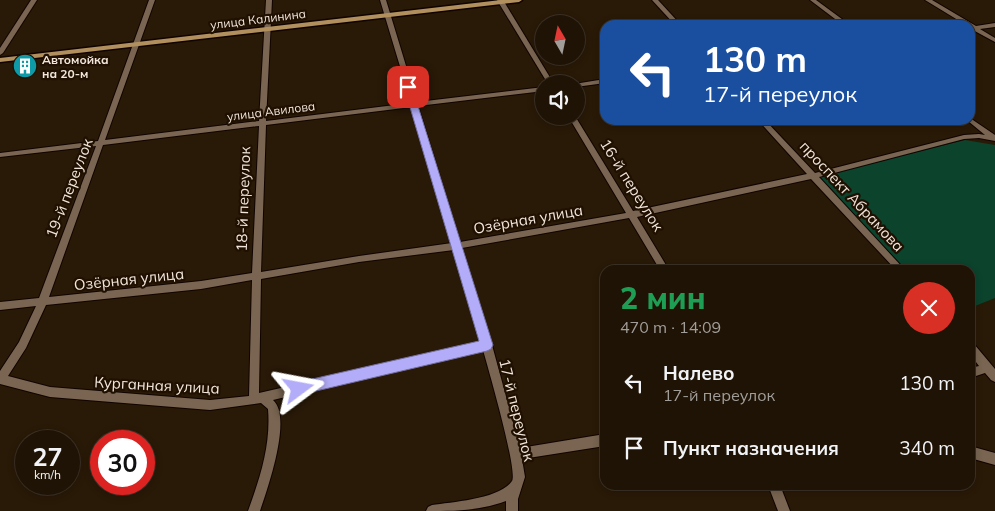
<!DOCTYPE html>
<html lang="ru">
<meta charset="utf-8">
<style>
body{margin:0;font-family:Mulish,sans-serif;background:#2c2013;color:#f1f3f6;height:100vh;display:flex;flex-direction:column;font-size:19px;white-space:nowrap}
*{box-sizing:border-box;margin:0}
p{font-size:16px;color:#a19e9a}
.icon{flex:none;width:28px;height:28px;fill:none;stroke:currentColor;stroke-width:2;stroke-linecap:round;stroke-linejoin:round}
.map{position:relative;flex:1;overflow:hidden}
.side{position:absolute;left:600px;top:265px;width:375px;height:225px;display:flex;flex-direction:column;background:#1f1305;border-radius:15px;box-shadow:0 2px 8px #0003,0 0 0 1px #3c3227}
.side>*{flex:none}
.banner{position:absolute;left:600px;top:20px;width:375px;height:105px;border-radius:15px;box-shadow:0 2px 8px #0003,0 0 0 1px #3c3227;background:#1a4fa0;color:#fff;overflow:hidden}
.needle{width:32px;rotate:351deg}
.fabs{position:absolute;left:535px;top:15px;display:grid;gap:10px}
.fabs a{display:grid;place-items:center;width:50px;height:50px;border-radius:50%;background:#1f1305;box-shadow:0 2px 8px #0003,0 0 0 1px #3c3227;font-size:25px}
.speed{position:absolute;left:15px;top:430px;display:flex;gap:10px;font-size:25px;font-weight:700;text-align:center}
.speed>*{display:grid;place-content:center;width:65px;height:65px;border-radius:50%;background:#1f1305;box-shadow:0 2px 8px #0003,0 0 0 1px #3c3227;line-height:1}
.speed small{font-size:12px;font-weight:400}
.speed .limit{border:8px solid #d22;background:#fff;color:#111}
.pin{position:absolute;display:grid;place-items:center;width:42px;height:42px;color:#fff;margin:-21px;border-radius:10px;box-shadow:0 2px 8px #0006}
.me{position:absolute;width:55px;margin:-28px;rotate:77deg;stroke-linejoin:round;filter:drop-shadow(0 0 4px #0008)}
.turn{display:flex;align-items:center;gap:18px;height:105px;padding:0 20px;font-size:22px}
.turn .icon{width:65px;height:65px;stroke-width:2.5}
.turn b{display:block;font-size:35px;line-height:42px}
.round{display:grid;place-items:center;flex:none;width:52px;height:52px;border-radius:26px;background:#2c2013}
.overview{display:flex;align-items:center;justify-content:space-between;height:85px;padding:0 20px}
h1{font-size:30px;font-weight:800;line-height:38px;color:#1e9e55}
ul{padding:0;list-style:none}
li{display:flex;align-items:center;gap:15px;height:65px;padding:0 20px}
li div{flex:1}
li b{display:block;font-size:19px}
li em{font-style:normal}
.map>svg:first-child{display:block}
</style>
<div class="map">
<svg width="995" height="511" viewBox="0 0 995 511">
<rect width="100%" height="100%" fill="#291907"/>
<path fill="#0b432d" d="M965,140L995,145V298L970,308V270H906L818,177Z"/>
<g fill="none" stroke-linecap="round" stroke-linejoin="round">
<g stroke="#110400" stroke-width="2">
<g id="minor">
<path d="M31,0H37L3,53L0,55V48Z"/>
<path d="M149,0H155L105,140L259,121L266,0H272L266,121L411,103L380,0H386L417,102L544,87V91L418,106L460,242L626,213L568,116H575L633,211L807,174L758,120H765L815,173L964,135L979,134L985,135L968,121L967,120H970V118L995,135V141L979,138L964,139L819,177L905,270H896L811,179L637,217L669,270H660L629,218L462,248L492,345L520,448L605,434V446L522,459L525,477L518,499V511H506V501C478,511 456,511 426,511L428,507L432,505C452,502 500,499 512,481C518,471 488,368 483,350L273,400C293,417 267,490 260,511H248C260,478 271,445 268,409L261,403L210,410L50,397L0,384V371L19,342L36,306L0,310V302L39,298L96,146L0,157V153L98,141ZM412,107L452,243L359,256L261,272L266,125ZM259,126L252,273L201,281L49,297L103,145ZM454,250L481,342L259,393L261,279L359,262ZM252,280L249,396L210,400L50,387L8,376L26,348L46,305L201,289Z"/>
<path d="M497,0H503L554,84H548Z"/>
<path d="M652,0H658L681,25H675Z"/>
<path d="M810,0H816L850,25H843Z"/>
<path d="M925,0H932L976,26L995,23V27L980,29L995,38V42L971,29L970,25H966Z"/>
<path d="M605,79V83L576,87V84H574Z"/>
<path d="M970,343L974,344L995,369V382L991,380L985,373L970,378V368L979,366L970,354Z"/>
<path d="M970,446L995,453V465L970,458Z"/>
<path d="M768,485H780L790,511H778Z"/>
</g>
</g>
<g stroke="#110400" stroke-width="3">
<path id="major" d="M501,0H522L519,2L0,62V58Z"/>
</g>
<use href="#minor" fill="#796551" fill-rule="evenodd"/>
<use href="#major" fill="#b1905e" fill-rule="evenodd"/>
</g>
<path fill="#b3adf9" stroke="#7470a2" d="M408,85L412,87L493,345L491,349L487,351L299,395L294,393L292,389L294,384L299,382L479,341L404,87Z"/>
<defs>
<g id="building-disc" transform="scale(1.25)"><circle r="9.5" fill="#0f9aa8" stroke="#1f1001"/><path d="M-4-6H4V6H1V3H-1V6H-4ZM-2.5-4.3h1.7v1.8h-1.7ZM.8-4.3h1.7v1.8H.8ZM-2.5-1h1.7V.8h-1.7ZM.8-1h1.7V.8H.8Z" fill="#fff"/></g>
</defs>
<g fill-rule="evenodd">
<use href="#building-disc" x="25" y="66"/>
</g>
<g text-anchor="middle" dominant-baseline="central" stroke-width="4.5" stroke-linejoin="round" paint-order="stroke">
<g font-size="12" fill="#f2e6db" stroke="#1f1001">
<text transform="translate(258 19) rotate(-7)">улица Калинина</text>
<text transform="translate(271 111) rotate(-7)">улица Авилова</text>
</g>
<g font-size="12" font-weight="bold" fill="#f2e6db" stroke="#1f1001" text-anchor="start">
<text x="42" y="59">Автомойка<tspan x="42" dy="14">на 20-м</tspan></text>
</g>
<g font-size="15" fill="#f2e6db" stroke="#1f1001">
<text transform="translate(632 185) rotate(58)">16-й переулок</text>
<text transform="translate(69 188) rotate(-69)">19-й переулок</text>
<text transform="translate(852 196) rotate(47)">проспект Абрамова</text>
<text transform="translate(243 199) rotate(-88)">18-й переулок</text>
<text transform="translate(528 219) rotate(-10)">Озёрная улица</text>
<text transform="translate(129 279) rotate(-6)">Озёрная улица</text>
<text transform="translate(157 385) rotate(3)">Курганная улица</text>
<text transform="translate(517 410) rotate(76)">17-й переулок</text>
</g>
</g>
</svg>
<div class="fabs">
<a><svg class="needle" viewBox="-14 -14 28 28"><path d="M0-13l5 13h-10z" fill="#e53935"/><path d="M0 13l5-13h-10z" fill="#a19e9a"/></svg></a>
<a><svg class="icon" aria-label="sound" viewBox="0 0 24 24"><path d="M4 9h4l5-4v14l-5-4H4zM17 9q2 3 0 6"/></svg></a>
</div>
<div class="speed"><div>27<small>km/h</small></div><div class="limit">30</div></div>
<div class="pin" style="left:408px;top:87px;background:#d93025"><svg class="icon" aria-label="arrive" viewBox="0 0 24 24"><path d="M6 21V4h12l-3 4 3 4H6"/></svg></div>
<svg class="me" style="left:299px;top:389px" viewBox="-20 -20 40 40"><path d="M0-17L14 15 0 8-14 15z" fill="#b3adf9" stroke="#fff" stroke-width="4"/></svg>
<div class="banner">
<div class="turn"><svg class="icon" aria-label="left" viewBox="0 0 24 24"><path d="M17 20v-9H6M10 6l-5 5 5 5"/></svg><div><b>130 m</b>17-й переулок</div></div>
</div>
<section class="side">
<div class="overview"><div><h1>2 мин</h1><p>470 m · 14:09</p></div><a class="round" style="background:#d93025;color:#fff"><svg class="icon" aria-label="close" viewBox="0 0 24 24"><path d="M6 6l12 12M18 6L6 18"/></svg></a></div>
<ul>
<li><svg class="icon" aria-label="left" viewBox="0 0 24 24"><path d="M17 20v-9H6M10 6l-5 5 5 5"/></svg><div><b>Налево</b><p>17-й переулок</p></div><em>130 m</em></li>
<li><svg class="icon" aria-label="arrive" viewBox="0 0 24 24"><path d="M6 21V4h12l-3 4 3 4H6"/></svg><div><b>Пункт назначения</b></div><em>340 m</em></li>
</ul>
</section>
</div>
